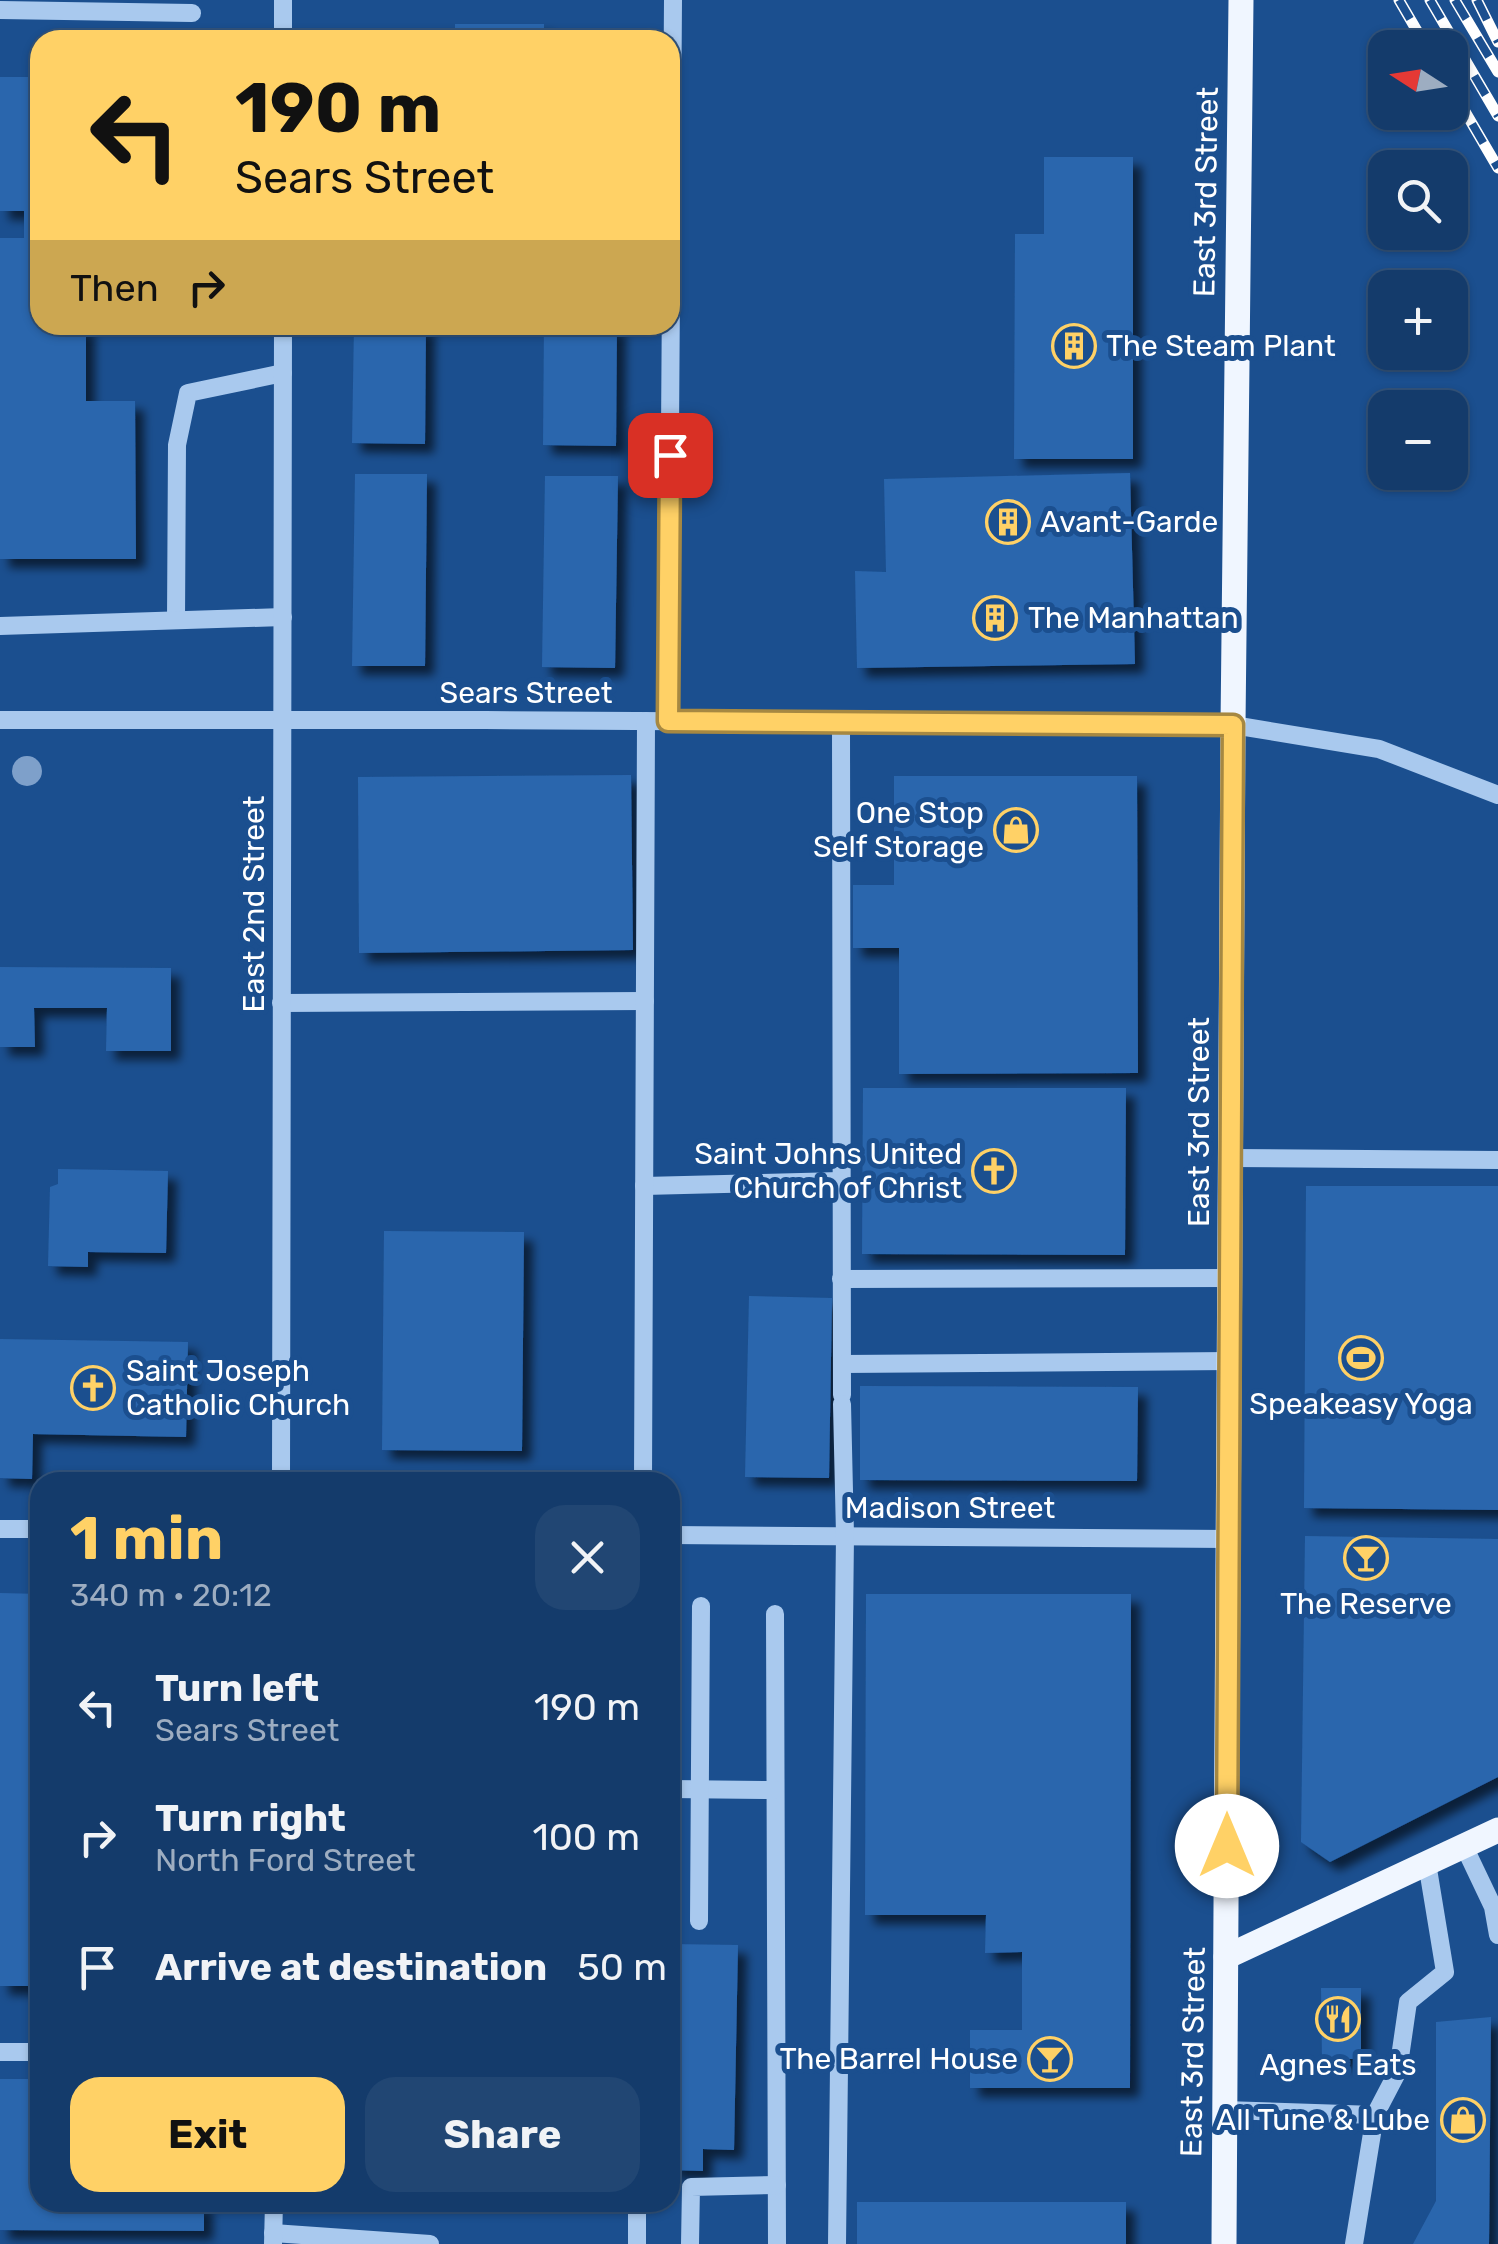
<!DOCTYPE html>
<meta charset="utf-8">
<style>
body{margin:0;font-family:Rubik,sans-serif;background:#214673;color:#f1f3f6;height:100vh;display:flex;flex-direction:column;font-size:38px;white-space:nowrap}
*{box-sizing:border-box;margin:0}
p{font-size:32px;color:#9dadc1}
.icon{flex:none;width:55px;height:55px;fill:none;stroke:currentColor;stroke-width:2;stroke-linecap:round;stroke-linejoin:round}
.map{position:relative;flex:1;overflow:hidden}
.sheet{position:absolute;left:30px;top:1472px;width:650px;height:740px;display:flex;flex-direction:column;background:#143b6b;border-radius:30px;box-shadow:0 2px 8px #0004,0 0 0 2px #33557e}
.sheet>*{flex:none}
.banner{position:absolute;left:30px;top:30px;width:650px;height:305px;border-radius:30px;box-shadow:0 2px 8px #0004,0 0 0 2px #33557e;background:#ffd166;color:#111;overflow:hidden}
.needle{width:65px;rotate:282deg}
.tools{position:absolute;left:1368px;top:30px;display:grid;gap:20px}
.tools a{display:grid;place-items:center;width:100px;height:100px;border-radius:20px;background:#143b6b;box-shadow:0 2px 8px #0004,0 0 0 2px #33557e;font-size:50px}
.pin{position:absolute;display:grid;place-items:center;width:85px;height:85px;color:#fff;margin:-42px;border-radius:20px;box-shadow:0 5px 15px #0006}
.me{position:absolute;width:110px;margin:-55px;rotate:0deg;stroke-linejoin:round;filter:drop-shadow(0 0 8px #0008)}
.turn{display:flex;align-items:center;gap:35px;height:210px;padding:0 40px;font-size:45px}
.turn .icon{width:130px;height:130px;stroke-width:2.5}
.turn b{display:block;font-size:70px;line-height:85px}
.then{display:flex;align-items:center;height:95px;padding:0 40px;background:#0003;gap:20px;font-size:38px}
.round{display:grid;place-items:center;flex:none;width:105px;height:105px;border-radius:30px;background:#214673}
.summary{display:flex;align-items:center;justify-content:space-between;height:170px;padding:0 40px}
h1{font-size:60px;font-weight:700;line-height:75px;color:#ffd166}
.cta{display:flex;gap:20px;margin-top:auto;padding:20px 40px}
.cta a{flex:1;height:115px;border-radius:30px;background:#ffd166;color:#111;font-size:40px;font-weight:700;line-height:115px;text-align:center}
.cta a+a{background:#214673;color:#f1f3f6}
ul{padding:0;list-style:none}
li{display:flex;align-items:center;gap:30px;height:130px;padding:0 40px}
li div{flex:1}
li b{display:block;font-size:38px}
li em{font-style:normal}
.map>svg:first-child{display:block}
</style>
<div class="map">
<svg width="1498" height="2244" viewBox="0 0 1498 2244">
<defs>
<filter id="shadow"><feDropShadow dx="9" dy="9" stdDeviation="5" flood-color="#0009"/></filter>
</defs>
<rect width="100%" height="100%" fill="#1b4f8f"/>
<g fill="#2a66ad" filter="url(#shadow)">
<rect x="455" y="24" width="89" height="16"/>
<path d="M0,77H40V325H86V401H135L136,559H0V238H24V211H0Z"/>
<path d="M1044,157H1133V459H1014L1015,234H1044Z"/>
<path d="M354,325H426L425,444L352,443Z"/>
<path d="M544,325H617L616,446L543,445Z"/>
<path d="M1130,473L1135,664L857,668L855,571L886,572L884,479Z"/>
<path d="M355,474H427L425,666H352Z"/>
<path d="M545,476H618L615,668L542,667Z"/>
<path d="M631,775L633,950L359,953L358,777Z"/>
<path d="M894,776H1137L1138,1073L899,1074V948H853V885H894Z"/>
<path d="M0,967L171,968V1051H106L107,1008H34L35,1047H0Z"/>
<path d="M863,1088H1126L1125,1255L862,1254Z"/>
<path d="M58,1169L168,1171L166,1253L88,1252V1267L48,1266L50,1187L58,1184Z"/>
<path d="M1306,1186H1498V1510L1304,1508Z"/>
<path d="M384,1231L524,1232L522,1451L382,1450Z"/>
<path d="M749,1296L832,1298L829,1478L745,1477Z"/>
<path d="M0,1339L188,1342L186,1437L33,1434L32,1479L0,1478Z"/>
<path d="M860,1386L1138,1387L1137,1481L860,1480Z"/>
<path d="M1305,1536L1498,1539V1777L1330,1862L1301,1842Z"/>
<path d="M0,1593L40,1594V1986H0Z"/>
<path d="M866,1594H1131L1130,2088H970V2030H1022V1952L985,1953L986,1915H865Z"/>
<path d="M670,1944L738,1945L734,2150L703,2149V2171L670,2170Z"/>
<path d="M1321,1988H1361V2059H1322Z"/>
<path d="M1491,2017L1489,2244H1413L1436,2201V2022Z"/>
<path d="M0,2079H40V2202H204V2231L0,2230Z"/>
<rect x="857" y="2202" width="269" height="42"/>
</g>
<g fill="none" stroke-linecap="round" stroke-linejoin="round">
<g stroke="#a9c9ee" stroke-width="18">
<path d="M283,0V40"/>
<path d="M0,10L192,13"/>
<path d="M176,620L177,445L188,393L283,373"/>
<path d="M0,626L283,617"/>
<path d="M0,720H485L1233,725L1379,749L1498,795"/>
<path d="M668,721L673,0"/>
<path d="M841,722L842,1395"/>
<path d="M281,1003L645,1001"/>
<path d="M1231,1158L1498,1160"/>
<path d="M644,1186L840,1181"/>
<path d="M841,1279L1231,1278"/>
<path d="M842,1364L1231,1361"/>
<path d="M281,1482L283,325"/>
<path d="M643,1482L646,721"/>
<path d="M0,1529H40"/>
<path d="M670,1535L1229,1539"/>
<path d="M775,1614L777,2244"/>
<path d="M670,1789L775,1790"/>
<path d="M1464,1846L1493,1907L1498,1935"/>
<path d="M699,1921L701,1606"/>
<path d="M0,2052H40"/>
<path d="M1224,2110L1375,2115L1354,2244"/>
<path d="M1375,2115L1398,2071L1408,2002L1445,1972L1427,1863"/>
<path d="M273,2233L430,2244"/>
<path d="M273,2244L274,2202"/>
<path d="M637,2244V2202"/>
<path d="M690,2244L691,2187L777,2185"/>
<path d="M837,2244L845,1535L842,1404"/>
</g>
<g stroke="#f0f6ff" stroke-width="25">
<path d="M1226,1957L1498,1830"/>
<path d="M1224,2244L1233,725L1241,0"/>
</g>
<g stroke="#fff" stroke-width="11">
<g id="rail">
<path d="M1399,0L1427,48"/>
<path d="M1430,0L1498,116"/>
<path d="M1455,0L1498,72"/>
<path d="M1477,0L1498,42"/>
<path d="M1450,86L1498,168"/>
</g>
</g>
<use href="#rail" stroke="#1b4f8f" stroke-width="8" stroke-dasharray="22" stroke-linecap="butt"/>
</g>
<circle fill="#7ea0ca" cx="27" cy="771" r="15"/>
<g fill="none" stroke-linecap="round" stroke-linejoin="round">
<g stroke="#a68842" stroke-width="25">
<path id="route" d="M670,455L668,721L1233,725L1227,1846"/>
</g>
<use href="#route" stroke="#ffd166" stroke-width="18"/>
</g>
<defs>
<g id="building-ring" transform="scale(2.25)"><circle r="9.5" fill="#1b4f8f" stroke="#ffd166" stroke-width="1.5"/><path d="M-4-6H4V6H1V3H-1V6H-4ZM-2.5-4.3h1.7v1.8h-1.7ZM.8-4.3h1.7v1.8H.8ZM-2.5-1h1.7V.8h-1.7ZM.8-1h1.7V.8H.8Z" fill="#ffd166"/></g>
<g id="shop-ring" transform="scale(2.25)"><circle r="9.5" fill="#1b4f8f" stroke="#ffd166" stroke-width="1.5"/><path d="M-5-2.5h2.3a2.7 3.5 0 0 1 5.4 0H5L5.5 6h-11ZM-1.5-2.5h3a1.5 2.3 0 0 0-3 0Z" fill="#ffd166"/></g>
<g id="church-ring" transform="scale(2.25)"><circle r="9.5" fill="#1b4f8f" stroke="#ffd166" stroke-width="1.5"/><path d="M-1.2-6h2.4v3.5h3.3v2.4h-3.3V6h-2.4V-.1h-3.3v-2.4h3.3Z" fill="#ffd166"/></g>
<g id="stadium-ring" transform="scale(2.25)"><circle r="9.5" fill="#1b4f8f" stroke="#ffd166" stroke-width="1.5"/><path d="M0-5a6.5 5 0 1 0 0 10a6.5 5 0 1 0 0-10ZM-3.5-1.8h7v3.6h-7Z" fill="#ffd166"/></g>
<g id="bar-ring" transform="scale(2.25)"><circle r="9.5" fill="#1b4f8f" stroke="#ffd166" stroke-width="1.5"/><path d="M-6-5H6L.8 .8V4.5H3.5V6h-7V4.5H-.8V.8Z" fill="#ffd166"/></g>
<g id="restaurant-ring" transform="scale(2.25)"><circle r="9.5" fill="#1b4f8f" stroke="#ffd166" stroke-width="1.5"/><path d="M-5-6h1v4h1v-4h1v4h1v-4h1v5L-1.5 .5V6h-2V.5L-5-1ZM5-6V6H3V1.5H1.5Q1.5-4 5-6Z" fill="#ffd166"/></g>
</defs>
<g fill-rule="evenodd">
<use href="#building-ring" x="1074" y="346"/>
<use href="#building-ring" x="1008" y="522"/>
<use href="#building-ring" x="995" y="618"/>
<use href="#shop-ring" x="1016" y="830"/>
<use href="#church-ring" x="994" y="1171"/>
<use href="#stadium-ring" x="1361" y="1358"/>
<use href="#church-ring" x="93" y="1388"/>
<use href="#bar-ring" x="1366" y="1558"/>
<use href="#restaurant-ring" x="1338" y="2019"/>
<use href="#bar-ring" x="1050" y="2059"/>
<use href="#shop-ring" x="1463" y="2120"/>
</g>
<g text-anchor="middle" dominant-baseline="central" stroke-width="10" stroke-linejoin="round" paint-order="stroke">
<g font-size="30" fill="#fff" stroke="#1b4f8f">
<text transform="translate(1206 192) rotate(-89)">East 3rd Street</text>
<text x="526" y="693">Sears Street</text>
<text transform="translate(254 904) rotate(-90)">East 2nd Street</text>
<text transform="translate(1199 1122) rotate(-90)">East 3rd Street</text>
<text x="950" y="1508">Madison Street</text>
<text transform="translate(1193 2052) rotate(-89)">East 3rd Street</text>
</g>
<g font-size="30" fill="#fff" stroke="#1b4f8f" text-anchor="start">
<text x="1106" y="346">The Steam Plant</text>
<text x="1040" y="522">Avant-Garde</text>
<text x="1028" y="618">The Manhattan</text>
<text x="984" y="813" text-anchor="end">One Stop<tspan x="984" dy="34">Self Storage</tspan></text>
<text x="962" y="1154" text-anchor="end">Saint Johns United<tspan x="962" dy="34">Church of Christ</tspan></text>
<text x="126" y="1371">Saint Joseph<tspan x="126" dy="34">Catholic Church</tspan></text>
<text x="1361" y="1404" text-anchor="middle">Speakeasy Yoga</text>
<text x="1366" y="1604" text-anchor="middle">The Reserve</text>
<text x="1018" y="2059" text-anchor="end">The Barrel House</text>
<text x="1338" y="2065" text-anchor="middle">Agnes Eats</text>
<text x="1430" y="2120" text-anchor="end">All Tune &amp; Lube</text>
</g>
</g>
</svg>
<div class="tools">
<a><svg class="needle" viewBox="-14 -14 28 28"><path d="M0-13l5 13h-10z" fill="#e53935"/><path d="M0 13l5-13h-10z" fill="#9dadc1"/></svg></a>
<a><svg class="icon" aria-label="search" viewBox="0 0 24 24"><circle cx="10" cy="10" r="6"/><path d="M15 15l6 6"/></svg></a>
<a>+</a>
<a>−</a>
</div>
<div class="pin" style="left:670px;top:455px;background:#d93025"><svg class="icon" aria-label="arrive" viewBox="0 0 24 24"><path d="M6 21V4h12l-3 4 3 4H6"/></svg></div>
<svg class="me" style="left:1227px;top:1846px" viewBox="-20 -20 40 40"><circle r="19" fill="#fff"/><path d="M0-13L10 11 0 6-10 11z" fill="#ffd166"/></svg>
<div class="banner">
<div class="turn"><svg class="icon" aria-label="left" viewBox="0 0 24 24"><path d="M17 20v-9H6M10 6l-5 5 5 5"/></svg><div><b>190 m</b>Sears Street</div></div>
<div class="then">Then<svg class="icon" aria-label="right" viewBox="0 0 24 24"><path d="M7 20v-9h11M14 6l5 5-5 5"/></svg></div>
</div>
<section class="sheet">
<div class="summary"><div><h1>1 min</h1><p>340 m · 20:12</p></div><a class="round"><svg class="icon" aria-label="close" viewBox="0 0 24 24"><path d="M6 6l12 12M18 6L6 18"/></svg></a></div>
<ul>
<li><svg class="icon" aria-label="left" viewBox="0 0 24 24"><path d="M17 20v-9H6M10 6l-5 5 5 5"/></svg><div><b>Turn left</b><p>Sears Street</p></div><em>190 m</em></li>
<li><svg class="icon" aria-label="right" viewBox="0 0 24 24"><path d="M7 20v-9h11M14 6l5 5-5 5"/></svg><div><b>Turn right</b><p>North Ford Street</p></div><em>100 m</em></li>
<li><svg class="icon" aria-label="arrive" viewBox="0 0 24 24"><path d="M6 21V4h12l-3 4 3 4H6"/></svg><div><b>Arrive at destination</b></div><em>50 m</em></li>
</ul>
<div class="cta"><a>Exit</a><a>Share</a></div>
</section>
</div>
